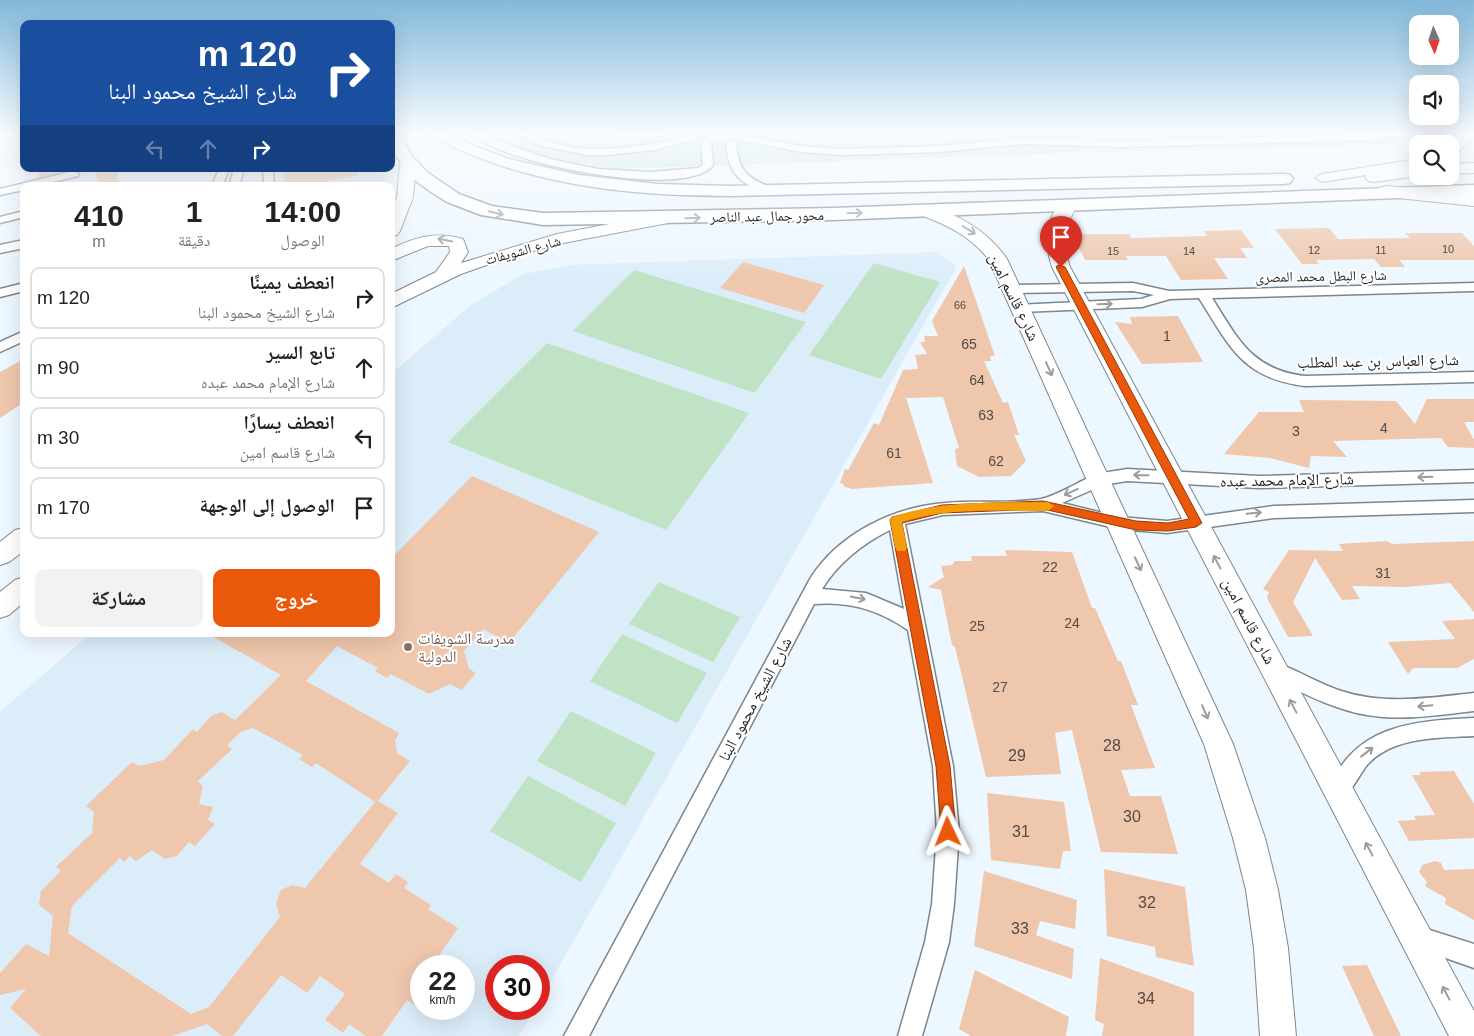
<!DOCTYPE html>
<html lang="ar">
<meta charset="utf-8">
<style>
body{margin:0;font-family:Arial,"Noto Naskh Arabic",sans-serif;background:#f2f2f2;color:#222;direction:rtl;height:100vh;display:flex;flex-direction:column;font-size:19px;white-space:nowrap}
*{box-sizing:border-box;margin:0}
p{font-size:16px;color:#767676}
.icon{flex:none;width:28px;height:28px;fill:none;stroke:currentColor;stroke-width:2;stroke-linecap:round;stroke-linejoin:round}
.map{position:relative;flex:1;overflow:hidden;direction:ltr}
.side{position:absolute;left:20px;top:182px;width:375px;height:455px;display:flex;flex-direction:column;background:#fff;border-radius:10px;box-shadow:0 5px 20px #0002;direction:rtl}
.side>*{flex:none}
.hud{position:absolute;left:20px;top:20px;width:375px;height:152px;border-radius:10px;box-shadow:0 5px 20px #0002;direction:rtl;background:#1a4fa0;color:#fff;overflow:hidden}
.needle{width:32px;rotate:177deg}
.controls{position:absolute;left:1409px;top:15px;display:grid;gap:10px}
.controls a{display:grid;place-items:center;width:50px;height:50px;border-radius:10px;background:#fff;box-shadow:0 5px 20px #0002;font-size:25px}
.speed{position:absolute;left:410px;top:955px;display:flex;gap:10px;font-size:25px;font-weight:700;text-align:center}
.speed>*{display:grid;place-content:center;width:65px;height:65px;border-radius:50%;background:#fff;box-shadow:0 5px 20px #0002;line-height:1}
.speed small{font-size:12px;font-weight:400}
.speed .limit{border:8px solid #d22;background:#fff;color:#111}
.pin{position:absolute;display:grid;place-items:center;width:42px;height:42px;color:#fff;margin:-51px -21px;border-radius:50% 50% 50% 0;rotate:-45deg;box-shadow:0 0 5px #0007}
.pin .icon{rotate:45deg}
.me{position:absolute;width:55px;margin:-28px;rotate:358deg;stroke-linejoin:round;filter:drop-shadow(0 0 4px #0008)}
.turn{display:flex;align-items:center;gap:18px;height:105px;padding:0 15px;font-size:22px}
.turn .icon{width:65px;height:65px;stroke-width:2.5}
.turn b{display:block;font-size:35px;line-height:42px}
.lanes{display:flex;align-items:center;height:48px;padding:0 15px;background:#0003;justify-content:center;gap:25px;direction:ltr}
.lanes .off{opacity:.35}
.eta{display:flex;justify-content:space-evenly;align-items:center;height:85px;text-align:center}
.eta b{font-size:30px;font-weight:700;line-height:35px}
.cta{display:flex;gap:10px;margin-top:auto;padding:10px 15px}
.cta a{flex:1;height:58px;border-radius:10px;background:#ea580c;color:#fff;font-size:20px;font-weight:700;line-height:58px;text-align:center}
.cta a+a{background:#f2f2f2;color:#222}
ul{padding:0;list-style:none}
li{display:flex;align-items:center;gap:15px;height:62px;margin:0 10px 8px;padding:0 5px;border:2px solid #e0e0e0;border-radius:10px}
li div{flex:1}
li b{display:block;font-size:19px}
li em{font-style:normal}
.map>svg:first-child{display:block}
</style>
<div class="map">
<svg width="1474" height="1036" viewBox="0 0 1474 1036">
<rect width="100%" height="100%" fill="#edf7ff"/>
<path fill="#dcedfa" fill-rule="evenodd" d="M937,252L957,266L539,1002V966H496V1009H535L519,1036H0V712L90,634H391V374L472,304L523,274L569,265ZM421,966H464V1009H421Z"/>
<g fill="#c0e3c6">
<path d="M494,133H1460L1449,140L1337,147L1126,151L639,168L605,167L535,154Z"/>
<path d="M874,263L940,282L881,379L809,355Z"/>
<path d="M634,270L806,322L755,393L573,331Z"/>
<path d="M547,343L749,413L666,530L448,442Z"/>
<path d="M659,582L740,617L713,662L629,624Z"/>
<path d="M622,634L707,673L677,723L590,681Z"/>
<path d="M571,711L656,753L625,806L537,761Z"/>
<path d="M528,776L616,823L581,882L490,831Z"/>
</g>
<g fill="#eec7ac" fill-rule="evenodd">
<path d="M625,133H666V139L621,146L605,136Z"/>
<path d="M37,169H58L59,173L39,178Z"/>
<path d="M93,169H118V186H101Z"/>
<path d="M282,169H358V175L305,186H286Z"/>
<path d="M1329,228L1338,239L1410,238L1405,233H1462L1474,246V260H1399L1405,267H1381L1374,259L1316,260L1319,264H1302L1275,229Z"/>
<path d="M1241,230L1254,248H1240L1247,258H1214L1228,279L1181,280L1166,256H1126L1128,260H1085L1072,234H1129L1131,238L1207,236L1204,231Z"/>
<path d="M743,262L824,285L804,313L720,288Z"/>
<path d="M964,266L995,356H990L991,361H984L1003,403L1008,402L1019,435H1014L1026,461L1011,476L979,477L957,466L955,449L959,448L943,397L906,398L933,483L852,489L843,486L844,484L840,483L845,469L848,470L874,423L879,425L903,370L918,369L915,355L927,354L920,342H925L924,336H938L932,321Z"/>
<path d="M1178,316L1203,362L1142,364L1115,322L1132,324L1130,317Z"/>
<path d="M24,359V402L0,418V372Z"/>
<path d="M1427,399H1474V422H1464L1474,440V448L1448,447L1441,438L1333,441L1347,457L1311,456L1309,468L1270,458L1224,454L1259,412H1304L1299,400L1396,401L1415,424Z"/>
<path d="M472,476L599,532L509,643L483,629L464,651L469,669L476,673L462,690L450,684L429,694L391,674L387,678L375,671L378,668L337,646L306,681L399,733L395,741L397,753L410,761L378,801L398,813L360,864L389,883L396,874L408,882L404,888L431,905L428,909L458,928L432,966H421V1009L407,1000L382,1036H366L349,1024L343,1033L325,1020L345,994L320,976L307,993L281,975L233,1036H222L207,1024L172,1036H41L10,1008L26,989L0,995V973L26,944L49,956L53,916L39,905L41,891L61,871L56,867L92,833L94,812L86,806L132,762L139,766L164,760L193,729L197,732L211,716L222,712L235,720L281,675L208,634H391V559ZM253,728L303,755L299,759L312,767L316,763L375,802L305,888L292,885L281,890L276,904L280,917L209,1007L191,1014L68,933L72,906L120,858L124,862L130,856L136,861L152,850L165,859L177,856L189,842L195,846L215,824L208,820L213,807L199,804L203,787L198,781L232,749L227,745L241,732Z"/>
<path d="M1387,541L1392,544L1474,541V612L1450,583L1406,587L1352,586L1360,599L1342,600L1315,558L1293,602L1313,636L1288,637L1267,598L1269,592L1263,589L1289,550L1343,551L1339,544Z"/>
<path d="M1005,550L1072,552L1092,608H1095L1118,661H1121L1138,705H1131L1155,768L1121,770L1130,796H1161L1178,854L1101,852L1072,730L1055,733L1061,774L986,777L955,647L952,645L941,590L928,587L944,577L941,566L952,565L955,561H972L971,556H1007Z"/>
<path d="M1474,619V659L1457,668H1413L1408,674L1388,642L1455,639L1442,621Z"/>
<path d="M1454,771L1474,804V838L1409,841L1398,821L1416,820L1414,816L1435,815L1412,775H1421L1419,772Z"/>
<path d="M987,793L1064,802L1071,851H1063L1060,869L991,860Z"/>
<path d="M1435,861L1441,863L1444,870L1474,869V920L1445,904L1446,898L1425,886L1427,882L1419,872L1422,865Z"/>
<path d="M1104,869L1185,887L1194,966L1156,957L1155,947L1107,936Z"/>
<path d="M984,871L1077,900L1075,929L1040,921L1036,935L1074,949L1072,979L974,946Z"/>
<path d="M1100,958L1194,992V1036H1102L1104,1024L1095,1020Z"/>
<path d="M1367,965L1401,1036H1374L1342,966Z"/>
<path d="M975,970L1069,1017L1066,1036H971L959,1029Z"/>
</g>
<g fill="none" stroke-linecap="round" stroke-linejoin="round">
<g stroke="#7d868d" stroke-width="3">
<g id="minor">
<path d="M470,133H482L526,151L550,159L599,169L651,172L698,168L703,165L701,143L706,140L711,143L713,165C687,201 499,163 470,133Z"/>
<path d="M515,133C533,131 551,144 570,147C614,153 656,144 699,134L704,137L654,150L608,155H586L538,145Z"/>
<path d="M1386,133H1430L1425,136L1366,140L1122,147L1024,144L940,152L842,155L801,152L739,140L734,137L739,134L801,146L842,149L940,146L1024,138L1122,141Z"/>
<path d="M731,140L736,143C739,172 746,177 772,188V192C766,194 762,192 757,189C734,180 728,166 726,143Z"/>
<path d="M219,169H229L222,186H212Z"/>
<path d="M234,169H244L239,186H229Z"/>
<path d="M263,169H273L274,186H264Z"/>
<path d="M74,171L79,174L78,176L37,186H24V190L0,195V189Z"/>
<path d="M24,211V217L0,223V217Z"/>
<path d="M24,240V248L0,253V245Z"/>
<path d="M24,283V291L0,297V289Z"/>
<path d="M1133,283L1169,291L1474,283V291L1212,298C1238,339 1252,370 1305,376L1474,372V382L1305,386C1242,378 1230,347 1199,298L1170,299L1142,307L1021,312L1015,308L1016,305L1141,299L1154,295L1133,291L1013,293L1007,289L1013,285Z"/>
<path d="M24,331V341L0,352V342Z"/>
<path d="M1127,469L1259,476L1474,470V482L1259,488L1127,481L1103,485L1062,503L1119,517L1167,521L1274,506L1474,500V512L1274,518L1167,533L1119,529L1043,511L943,515L905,524L953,766L959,832L954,904L949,942L922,1036H898L925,942L932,904L937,832L933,766L908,630C879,610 850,601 814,604L589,1036H564L810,579C838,534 893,507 945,503C975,500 1012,504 1041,499C1058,495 1076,483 1093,476C1104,472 1116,471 1127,469ZM890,530L904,609L866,593L822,589C839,562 862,544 890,530Z"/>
<path d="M1274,662C1297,670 1318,683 1341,691C1384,705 1429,698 1474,693V711C1439,715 1402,721 1367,715C1332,709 1299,691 1267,676L1265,670L1267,664Z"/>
<path d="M1474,718V736C1439,738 1393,736 1367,765C1358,776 1351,795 1338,800L1331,797L1328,790C1355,725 1412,721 1474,718Z"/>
<path d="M1417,926L1474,944V968L1409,945L1406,937L1409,929Z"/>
</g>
</g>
<g stroke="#7d868d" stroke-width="2">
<g id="tertiary">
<path d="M1464,133H1474V137L1455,155L1450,156V145Z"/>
<path d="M1418,159V167L1322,182L1315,178L1322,174Z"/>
</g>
</g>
<g stroke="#7d868d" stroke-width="2">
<g id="secondary">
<path d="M408,158L416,163L413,197L400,231L397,235L391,236V210L397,197L400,163Z"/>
<path d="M1070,200L1078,205C1064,226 1061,242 1070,267L1474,1011V1036H1449L1052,267C1045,247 1044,207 1070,200Z"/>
<path d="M924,205C957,213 988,231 1007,259L1233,744L1265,838L1278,890L1288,948L1296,1036H1260L1254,948L1246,890L1233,838L1204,744L989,260C971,236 945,224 918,214L916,210L918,206Z"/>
<path d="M662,214L668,215L670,219L668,223L558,244L495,262L461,274L391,308V294L436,272L450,252L449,246H428L391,261V249C416,237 436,231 463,239L468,252L461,263L557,234Z"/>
<path d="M24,528V551L9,562L0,565V542L15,530Z"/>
<path d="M24,577V602L9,615L0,618V592L15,580Z"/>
</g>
</g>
<g stroke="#7d868d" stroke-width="3">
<g id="primary">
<path d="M391,133H398L412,156L428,173L459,194L492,206L543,213L833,208L1474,185V195L833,220L543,225L481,215L447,202L431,192L416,181L396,156L391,149Z"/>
<path d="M429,133H449L474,146L509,159L579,175L658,184L730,186L1284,174L1290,175L1293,179L1290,183L1284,184L730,196C627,196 524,185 431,136Z"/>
</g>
</g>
<g stroke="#7d868d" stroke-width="2">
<g id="trunk">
<path d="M1474,163V173L1450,174V164Z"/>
<path d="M1418,166V176L1374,182L1368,181L1365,177L1368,173L1374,172Z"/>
<path d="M1386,186L1474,194V206L1379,196L1377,192L1379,188Z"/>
</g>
</g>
<use href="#minor" fill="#fff" fill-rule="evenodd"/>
<use href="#tertiary" fill="#fff" fill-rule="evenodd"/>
<use href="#secondary" fill="#fff" fill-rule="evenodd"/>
<use href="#primary" fill="#fff" fill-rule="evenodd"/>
<use href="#trunk" fill="#fff" fill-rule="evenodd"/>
</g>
<defs><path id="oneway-shaft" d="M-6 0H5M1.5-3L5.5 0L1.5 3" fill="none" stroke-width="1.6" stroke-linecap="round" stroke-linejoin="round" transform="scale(1.25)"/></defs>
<g stroke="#9a9c9d">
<use href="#oneway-shaft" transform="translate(496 213) rotate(14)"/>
<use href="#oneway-shaft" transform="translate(855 213) rotate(-2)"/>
<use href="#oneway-shaft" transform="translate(693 218) rotate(-2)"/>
<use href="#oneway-shaft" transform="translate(969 230) rotate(32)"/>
<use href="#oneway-shaft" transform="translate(445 240) rotate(-169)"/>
<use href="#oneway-shaft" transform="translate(1105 304) rotate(-2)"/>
<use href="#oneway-shaft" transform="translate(1049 369) rotate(66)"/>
<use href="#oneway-shaft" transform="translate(1141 475) rotate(-179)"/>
<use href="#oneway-shaft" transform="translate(1425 477) rotate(178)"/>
<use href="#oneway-shaft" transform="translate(1071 492) rotate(156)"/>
<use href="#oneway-shaft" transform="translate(1254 513) rotate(-5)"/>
<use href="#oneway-shaft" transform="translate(1217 562) rotate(-118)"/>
<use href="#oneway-shaft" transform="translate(1138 564) rotate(65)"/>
<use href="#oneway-shaft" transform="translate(858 598) rotate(12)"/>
<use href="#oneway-shaft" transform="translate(1293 706) rotate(-118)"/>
<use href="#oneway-shaft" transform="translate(1425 706) rotate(175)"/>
<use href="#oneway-shaft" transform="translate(1205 712) rotate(67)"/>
<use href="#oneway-shaft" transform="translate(1367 752) rotate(-38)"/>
<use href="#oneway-shaft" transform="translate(1369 849) rotate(-118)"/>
<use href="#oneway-shaft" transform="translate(1446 993) rotate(-118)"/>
</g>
<linearGradient id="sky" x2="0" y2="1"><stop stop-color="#81b8da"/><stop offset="0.48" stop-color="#f7fbff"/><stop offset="1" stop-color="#f7fbff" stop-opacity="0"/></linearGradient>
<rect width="1474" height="278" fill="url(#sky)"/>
<path fill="#ea580c" stroke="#983908" d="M1058,265L1065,267L1202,523L1196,527L1168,531L1136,530L1043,509L942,513L902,523L950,766L956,832L954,837L948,840L943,837L941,832L936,766L890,520L892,517L942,505L1043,501L1136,521L1168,523L1189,519L1056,267Z"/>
<path fill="#f59e0b" d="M1048,502L1054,506L1048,511C1000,511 948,507 902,522L907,547L905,551H897L895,547L890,520L892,517C942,500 996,503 1048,502Z"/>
<circle fill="#8d6e63" stroke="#fff" stroke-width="2" cx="408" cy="647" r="5"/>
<g text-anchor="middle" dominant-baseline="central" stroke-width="4" stroke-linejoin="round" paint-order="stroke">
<g font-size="11" fill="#534b47">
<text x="1448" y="249">10</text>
<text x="1314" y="250">12</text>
<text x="1381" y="250">11</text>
<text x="1113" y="251">15</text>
<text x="1189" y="251">14</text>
<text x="960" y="305">66</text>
</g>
<g font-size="14" fill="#1f2225" stroke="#fff">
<text transform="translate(767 216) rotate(-1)">محور جمال عبد الناصر</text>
<text transform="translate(523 250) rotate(-15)">شارع الشويفات</text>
<text transform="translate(1321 276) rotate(-1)">شارع البطل محمد المصرى</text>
</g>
<g font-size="14" fill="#534b47">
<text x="1167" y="336">1</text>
<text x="969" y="344">65</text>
<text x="977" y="380">64</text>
<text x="986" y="415">63</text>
<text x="1384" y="428">4</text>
<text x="1296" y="431">3</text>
<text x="894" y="453">61</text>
<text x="996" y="461">62</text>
<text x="1050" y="567">22</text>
<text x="1383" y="573">31</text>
<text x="1072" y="623">24</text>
<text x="977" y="626">25</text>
<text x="1000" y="687">27</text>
</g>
<g font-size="16" fill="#1f2225" stroke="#fff">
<text transform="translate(1014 297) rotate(64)">شارع قاسم امين</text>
<text transform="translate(1378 361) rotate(-1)">شارع العباس بن عبد المطلب</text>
<text transform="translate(1287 480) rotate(-1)">شارع الإمام محمد عبده</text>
<text transform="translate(1249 621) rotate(62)">شارع قاسم امين</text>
<text transform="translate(755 699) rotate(-62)">شارع الشيخ محمود البنا</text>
</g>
<g font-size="16" fill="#785e54" stroke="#fff" text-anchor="start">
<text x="418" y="638">مدرسة الشويفات<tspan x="418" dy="18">الدولية</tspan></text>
</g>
<g font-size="16" fill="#534b47">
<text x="1112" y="745">28</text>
<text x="1017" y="755">29</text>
<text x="1132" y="816">30</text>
<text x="1021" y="831">31</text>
<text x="1147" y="902">32</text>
<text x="1020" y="928">33</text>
<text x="1146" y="998">34</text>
</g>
</g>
</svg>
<div class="controls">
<a><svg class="needle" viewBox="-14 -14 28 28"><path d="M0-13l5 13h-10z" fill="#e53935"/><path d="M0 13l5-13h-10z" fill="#767676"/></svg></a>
<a><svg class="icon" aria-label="sound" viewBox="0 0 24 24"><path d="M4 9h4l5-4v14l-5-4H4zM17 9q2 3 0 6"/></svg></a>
<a><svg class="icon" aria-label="search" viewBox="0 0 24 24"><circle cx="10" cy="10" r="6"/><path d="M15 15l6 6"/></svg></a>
</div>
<div class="speed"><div>22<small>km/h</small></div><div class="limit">30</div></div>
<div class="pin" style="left:1061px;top:267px;background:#d93025"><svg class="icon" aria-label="arrive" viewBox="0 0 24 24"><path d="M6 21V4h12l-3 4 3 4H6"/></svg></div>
<svg class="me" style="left:948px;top:832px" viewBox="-20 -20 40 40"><path d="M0-17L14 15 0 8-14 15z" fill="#ea580c" stroke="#fff" stroke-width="4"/></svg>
<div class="hud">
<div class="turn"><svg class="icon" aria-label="right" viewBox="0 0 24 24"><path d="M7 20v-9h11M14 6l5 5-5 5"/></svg><div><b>120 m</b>شارع الشيخ محمود البنا</div></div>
<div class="lanes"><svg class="icon off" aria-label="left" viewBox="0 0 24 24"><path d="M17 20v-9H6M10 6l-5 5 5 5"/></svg><svg class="icon off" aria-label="ahead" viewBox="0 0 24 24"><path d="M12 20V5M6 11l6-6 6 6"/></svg><svg class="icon" aria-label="right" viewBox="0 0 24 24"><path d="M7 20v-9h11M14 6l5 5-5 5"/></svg></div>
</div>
<section class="side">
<div class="eta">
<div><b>14:00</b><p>الوصول</p></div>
<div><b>1</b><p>دقيقة</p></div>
<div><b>410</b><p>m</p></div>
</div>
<ul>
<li><svg class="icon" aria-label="right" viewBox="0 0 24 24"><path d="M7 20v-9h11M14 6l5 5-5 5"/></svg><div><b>انعطف يمينًا</b><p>شارع الشيخ محمود البنا</p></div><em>120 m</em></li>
<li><svg class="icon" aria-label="ahead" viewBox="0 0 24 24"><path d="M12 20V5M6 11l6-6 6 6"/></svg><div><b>تابع السير</b><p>شارع الإمام محمد عبده</p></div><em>90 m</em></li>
<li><svg class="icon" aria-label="left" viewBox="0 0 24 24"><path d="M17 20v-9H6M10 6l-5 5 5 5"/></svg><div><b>انعطف يسارًا</b><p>شارع قاسم امين</p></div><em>30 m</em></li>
<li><svg class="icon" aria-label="arrive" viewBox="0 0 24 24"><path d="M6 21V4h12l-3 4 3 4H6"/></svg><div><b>الوصول إلى الوجهة</b></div><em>170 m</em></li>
</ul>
<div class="cta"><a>خروج</a><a>مشاركة</a></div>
</section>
</div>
